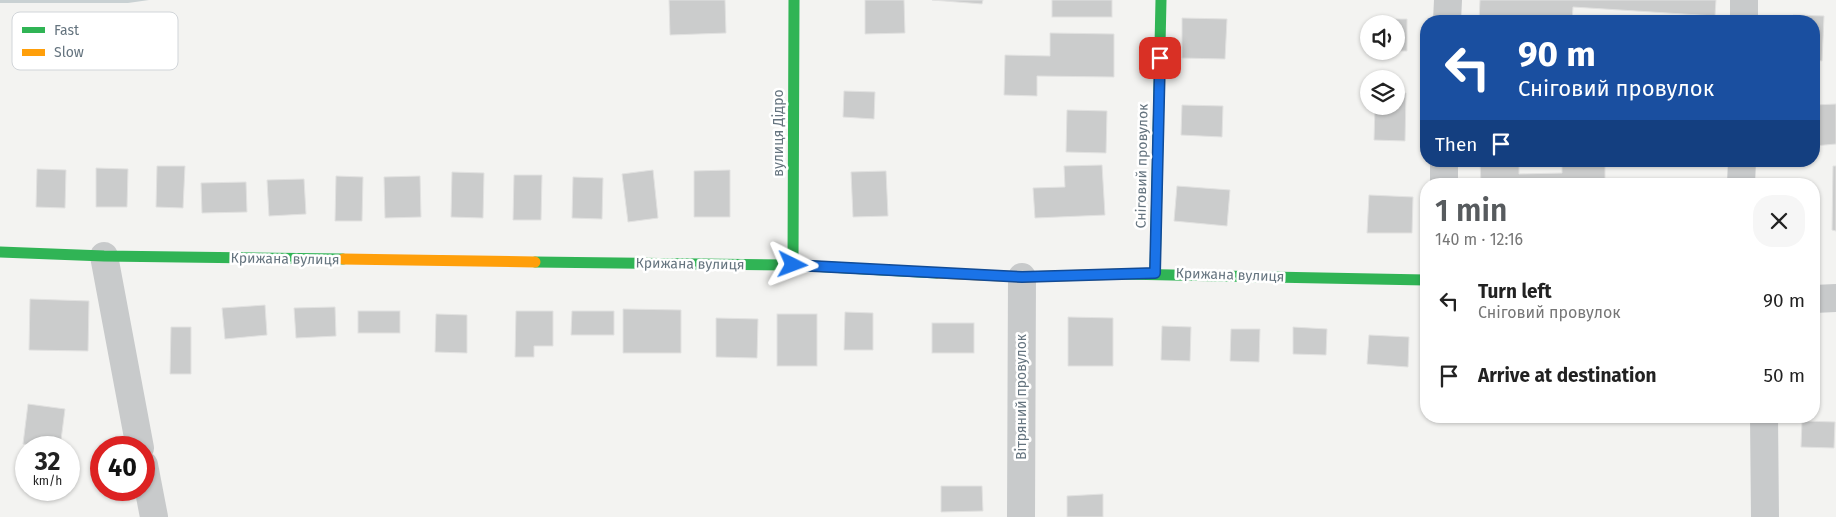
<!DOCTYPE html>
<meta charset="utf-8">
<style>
body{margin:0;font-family:"Fira Sans",sans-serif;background:#f6f6f6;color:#222;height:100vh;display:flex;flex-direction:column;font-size:19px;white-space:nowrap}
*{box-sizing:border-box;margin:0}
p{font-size:16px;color:#767676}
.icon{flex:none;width:28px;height:28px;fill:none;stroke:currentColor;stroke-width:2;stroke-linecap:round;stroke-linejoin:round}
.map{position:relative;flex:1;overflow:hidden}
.details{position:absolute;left:1420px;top:178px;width:400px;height:245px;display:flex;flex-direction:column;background:#fff;border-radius:20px;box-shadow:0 1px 4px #0004}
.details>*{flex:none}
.banner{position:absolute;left:1420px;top:15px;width:400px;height:152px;border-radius:20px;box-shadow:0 1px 4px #0004;background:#1a4fa0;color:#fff;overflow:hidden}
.controls{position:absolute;left:1360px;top:15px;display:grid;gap:10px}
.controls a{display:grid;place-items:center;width:45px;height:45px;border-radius:50%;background:#fff;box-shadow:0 1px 4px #0004;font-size:25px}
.speed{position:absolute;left:15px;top:436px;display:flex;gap:10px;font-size:25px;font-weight:700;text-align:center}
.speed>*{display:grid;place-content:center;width:65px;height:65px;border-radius:50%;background:#fff;box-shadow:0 1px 4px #0004;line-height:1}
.speed small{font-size:12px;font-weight:400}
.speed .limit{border:8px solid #d22;background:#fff;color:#111}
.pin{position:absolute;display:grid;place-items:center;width:42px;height:42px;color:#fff;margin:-21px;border-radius:10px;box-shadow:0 2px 8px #0006}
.me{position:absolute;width:55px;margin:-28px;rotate:93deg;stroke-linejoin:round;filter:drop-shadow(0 0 4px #0008)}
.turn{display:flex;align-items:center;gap:18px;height:105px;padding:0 15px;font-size:22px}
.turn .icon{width:65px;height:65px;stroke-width:2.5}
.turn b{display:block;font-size:35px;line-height:42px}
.then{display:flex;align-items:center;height:48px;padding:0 15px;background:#0003;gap:10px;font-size:19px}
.round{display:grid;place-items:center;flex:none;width:52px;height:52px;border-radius:20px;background:#f6f6f6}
.summary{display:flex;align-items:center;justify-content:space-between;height:85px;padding:0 15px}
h1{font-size:30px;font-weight:600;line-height:38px;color:#575b5e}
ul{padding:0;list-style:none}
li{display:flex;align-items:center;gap:15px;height:75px;padding:0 15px}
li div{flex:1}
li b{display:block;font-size:19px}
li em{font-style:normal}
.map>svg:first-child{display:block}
</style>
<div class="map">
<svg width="1836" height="517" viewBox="0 0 1836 517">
<rect width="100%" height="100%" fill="#f3f3f1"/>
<path fill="#c9d1d3" d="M0,0H149L128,3H0Z"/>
<g fill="#cbcccc" stroke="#e2e2e1">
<path d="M669,0H725L726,33L670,35Z"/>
<path d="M865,0H904L905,33L865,34Z"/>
<path d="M932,0H983L982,4Z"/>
<rect x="1052" y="0" width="60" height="17"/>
<path d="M1480,0H1716L1715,16L1573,7L1572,21H1479Z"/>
<path d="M1793,15L1824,16L1822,61L1814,60V21H1793Z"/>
<path d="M1182,18L1227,19L1225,59L1182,58Z"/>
<path d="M1379,19H1407V51H1396V24H1379Z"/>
<path d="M1050,33L1114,34V77L1037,76V96L1004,95L1005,55L1050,56Z"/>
<path d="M844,91L875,92L874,119L843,117Z"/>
<path d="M1396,93H1406L1405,141L1374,140L1375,106H1396Z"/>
<path d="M1836,104V144L1814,146V105Z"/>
<path d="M1182,105L1223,106L1222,137L1181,135Z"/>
<path d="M1067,110L1107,111L1106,153L1066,152Z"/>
<path d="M1480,161H1519V174L1562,173V161H1605V184H1481Z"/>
<path d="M1102,165L1105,215L1035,218L1033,188L1065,187L1064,166Z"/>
<path d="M157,166H185L183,208L156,207Z"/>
<path d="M1833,166H1836V231L1832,230Z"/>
<path d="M96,168L128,169L127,207H96Z"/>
<path d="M37,169L66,170L65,208L36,207Z"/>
<path d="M653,170L658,218L628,222L622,174Z"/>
<path d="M730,170V217H694V171Z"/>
<path d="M886,171L888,216L853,217L851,172Z"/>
<path d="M452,172L484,173L483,218L451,217Z"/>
<path d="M514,175H542L541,220H513Z"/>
<path d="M336,176L363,177L362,221H335Z"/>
<path d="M420,176L421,217L385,218L384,177Z"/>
<path d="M573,177L603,178L602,219L572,218Z"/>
<path d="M304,179L306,214L269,216L267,180Z"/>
<path d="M246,182L247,212L202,213L201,183Z"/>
<path d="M1177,186L1230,190L1227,226L1174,221Z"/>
<path d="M1369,195L1413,197L1412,233H1367Z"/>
<path d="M30,299L89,301L88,351L29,350Z"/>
<path d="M265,305L267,335L225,339L222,308Z"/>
<path d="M335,307L336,336L296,338L294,308Z"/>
<path d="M623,309L681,310V353H623Z"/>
<rect x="358" y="311" width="42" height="22"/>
<path d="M516,311H553V346H534V357H515Z"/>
<path d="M572,311H614V335H571Z"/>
<path d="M845,312L873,313V350H844Z"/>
<path d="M436,314L467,315V353L435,352Z"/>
<rect x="777" y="314" width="40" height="52"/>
<path d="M1068,317L1113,318V366H1068Z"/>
<path d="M716,318L758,319L757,358L716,357Z"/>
<rect x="932" y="323" width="42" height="30"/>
<path d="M1162,326L1191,327L1190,361L1161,360Z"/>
<path d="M171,327H191V374H170Z"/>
<path d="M1293,327L1327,329L1326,355L1293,354Z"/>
<path d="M1231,329H1260L1259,362L1230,361Z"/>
<path d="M1369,335L1409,337L1408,367L1367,364Z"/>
<path d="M28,404L65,409L60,448L23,444Z"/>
<path d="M1802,421L1835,422L1834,448L1801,447Z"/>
<rect x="100" y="455" width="1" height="27"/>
<path d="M941,486H982L983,511L941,512Z"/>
<path d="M1103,494V517H1067V496Z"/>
</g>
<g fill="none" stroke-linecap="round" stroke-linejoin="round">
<g stroke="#c8cacb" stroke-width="28">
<path d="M1447,21L1448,0"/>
<path d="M1744,21V0"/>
<path d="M1444,184V161"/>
<path d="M1741,184L1742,161"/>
<path d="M104,256L140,448"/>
<path d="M1814,299L1836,298"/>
<path d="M1764,416L1765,517"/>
<path d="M144,465L154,517"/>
<path d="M1021,517L1022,277"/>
</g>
<g stroke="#30b455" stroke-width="11">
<path d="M0,252L104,256L343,259"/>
<path d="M535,262L793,265L937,273"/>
<path d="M793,265L794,0"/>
<path d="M1155,273L1161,0"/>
<path d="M1122,274L1426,280"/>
</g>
<g stroke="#ff9f0a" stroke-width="11">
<path d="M343,259L535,262"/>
<path d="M937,273L1022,277L1122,274"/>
</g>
</g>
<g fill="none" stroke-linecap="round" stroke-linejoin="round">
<g stroke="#114b97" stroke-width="12">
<path id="route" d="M793,265L1022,277L1155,273L1160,58"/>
</g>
<use href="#route" stroke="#1a73e8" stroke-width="9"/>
</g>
<g text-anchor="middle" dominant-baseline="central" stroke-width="5" stroke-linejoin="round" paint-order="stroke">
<g font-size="14" fill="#65747f" stroke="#fff">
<text transform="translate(778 133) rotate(-90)">вулиця Дідро</text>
<text transform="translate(1142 166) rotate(-89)">Сніговий провулок</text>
<text transform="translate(285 259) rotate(1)">Крижана вулиця</text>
<text transform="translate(690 264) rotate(1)">Крижана вулиця</text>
<text transform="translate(1230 275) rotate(2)">Крижана вулиця</text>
<text transform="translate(1021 397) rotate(-90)">Вітряний провулок</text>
</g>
</g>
<rect x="12" y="12" width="166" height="58" rx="8" fill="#fff" stroke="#d1d5d9" stroke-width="1"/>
<rect x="22" y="27" width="23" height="6" fill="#30b455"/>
<rect x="22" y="49" width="23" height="7" fill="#ff9f0a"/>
<g font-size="14" fill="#65747f">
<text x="54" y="35">Fast</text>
<text x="54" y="57">Slow</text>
</g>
</svg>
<div class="controls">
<a><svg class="icon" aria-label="sound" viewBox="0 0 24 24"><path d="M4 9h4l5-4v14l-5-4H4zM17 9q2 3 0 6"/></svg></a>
<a><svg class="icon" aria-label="layers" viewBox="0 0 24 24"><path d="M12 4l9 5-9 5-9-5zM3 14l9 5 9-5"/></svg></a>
</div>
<div class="speed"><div>32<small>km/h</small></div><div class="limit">40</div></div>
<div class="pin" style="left:1160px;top:58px;background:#d93025"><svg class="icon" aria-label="arrive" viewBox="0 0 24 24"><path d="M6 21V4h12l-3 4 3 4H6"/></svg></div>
<svg class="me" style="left:793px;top:265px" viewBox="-20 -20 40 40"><path d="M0-17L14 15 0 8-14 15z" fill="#1a73e8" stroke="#fff" stroke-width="4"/></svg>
<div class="banner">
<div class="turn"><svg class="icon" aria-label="left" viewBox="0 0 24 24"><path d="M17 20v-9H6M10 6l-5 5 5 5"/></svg><div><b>90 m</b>Сніговий провулок</div></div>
<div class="then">Then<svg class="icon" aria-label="arrive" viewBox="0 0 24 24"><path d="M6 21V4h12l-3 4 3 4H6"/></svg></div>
</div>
<section class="details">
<div class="summary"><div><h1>1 min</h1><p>140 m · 12:16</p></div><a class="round"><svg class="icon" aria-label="close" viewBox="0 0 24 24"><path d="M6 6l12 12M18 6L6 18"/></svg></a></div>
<ul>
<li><svg class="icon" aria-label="left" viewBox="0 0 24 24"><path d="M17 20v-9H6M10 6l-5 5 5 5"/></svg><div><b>Turn left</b><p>Сніговий провулок</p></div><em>90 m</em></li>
<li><svg class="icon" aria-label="arrive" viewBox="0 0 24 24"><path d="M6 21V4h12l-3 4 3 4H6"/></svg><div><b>Arrive at destination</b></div><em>50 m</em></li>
</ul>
</section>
</div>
